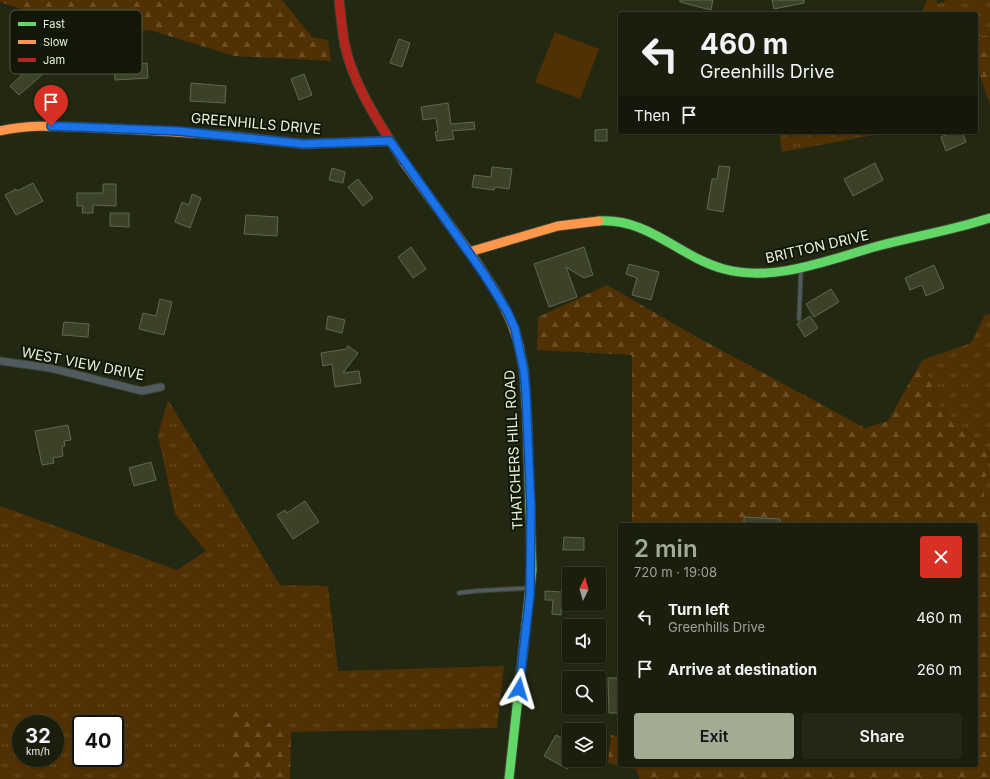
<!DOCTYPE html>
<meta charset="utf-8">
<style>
body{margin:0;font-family:Inter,sans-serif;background:#232716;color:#f1f3f6;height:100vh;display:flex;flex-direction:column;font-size:15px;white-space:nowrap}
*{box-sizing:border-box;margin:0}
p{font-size:13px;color:#9fa29d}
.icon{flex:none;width:22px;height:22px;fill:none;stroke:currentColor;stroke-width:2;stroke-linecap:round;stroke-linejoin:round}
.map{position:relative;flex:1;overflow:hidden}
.side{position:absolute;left:618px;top:523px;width:360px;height:244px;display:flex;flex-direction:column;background:#1a1e0d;border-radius:4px;box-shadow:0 1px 3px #0004,0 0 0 1px #383c2e}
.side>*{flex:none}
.hud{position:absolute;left:618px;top:12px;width:360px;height:122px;border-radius:4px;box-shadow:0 1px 3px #0004,0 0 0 1px #383c2e;background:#1a1e0d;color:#f1f3f6;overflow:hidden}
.needle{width:26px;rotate:5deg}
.tools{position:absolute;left:562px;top:567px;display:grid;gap:8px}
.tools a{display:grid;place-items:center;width:44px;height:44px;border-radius:4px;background:#1a1e0d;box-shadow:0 1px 3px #0004,0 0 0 1px #383c2e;font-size:20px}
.speed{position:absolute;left:12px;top:715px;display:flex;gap:8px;font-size:20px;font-weight:700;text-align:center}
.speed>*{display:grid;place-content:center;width:52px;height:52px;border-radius:50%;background:#1a1e0d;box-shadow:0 1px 3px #0004,0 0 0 1px #383c2e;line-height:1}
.speed small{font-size:10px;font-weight:400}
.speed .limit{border:2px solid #111;border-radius:6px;background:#fff;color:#111}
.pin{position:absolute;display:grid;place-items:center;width:34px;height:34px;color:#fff;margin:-41px -17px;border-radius:50% 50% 50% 0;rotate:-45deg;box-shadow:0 0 4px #0007}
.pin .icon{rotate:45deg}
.me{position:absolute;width:44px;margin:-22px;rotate:7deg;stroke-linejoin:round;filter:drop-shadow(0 0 3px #0008)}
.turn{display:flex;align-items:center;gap:14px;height:84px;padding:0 16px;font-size:18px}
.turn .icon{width:52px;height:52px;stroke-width:2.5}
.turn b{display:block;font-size:28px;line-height:34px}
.then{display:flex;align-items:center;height:38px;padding:0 16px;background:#0003;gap:8px;font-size:15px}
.round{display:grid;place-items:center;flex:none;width:42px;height:42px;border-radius:4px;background:#232716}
.head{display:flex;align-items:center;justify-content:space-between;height:68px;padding:0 16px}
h1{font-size:24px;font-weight:600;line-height:30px;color:#a3ab94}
.cta{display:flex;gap:8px;margin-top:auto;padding:8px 16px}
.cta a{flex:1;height:46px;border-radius:4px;background:#a3ab94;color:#111;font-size:16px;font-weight:600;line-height:46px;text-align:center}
.cta a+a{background:#232716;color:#f1f3f6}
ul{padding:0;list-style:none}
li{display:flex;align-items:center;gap:12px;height:52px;padding:0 16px}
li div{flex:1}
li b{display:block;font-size:15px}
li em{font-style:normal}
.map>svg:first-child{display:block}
</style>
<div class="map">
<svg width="990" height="779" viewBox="0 0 990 779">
<defs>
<pattern id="grass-tufts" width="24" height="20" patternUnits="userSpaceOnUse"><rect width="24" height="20" fill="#513003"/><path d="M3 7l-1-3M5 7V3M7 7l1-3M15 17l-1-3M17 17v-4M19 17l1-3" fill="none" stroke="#6a4e27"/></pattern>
<pattern id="forest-firs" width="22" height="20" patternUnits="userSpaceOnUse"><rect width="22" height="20" fill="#513003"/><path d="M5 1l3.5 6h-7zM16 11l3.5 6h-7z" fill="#6a4e27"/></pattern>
</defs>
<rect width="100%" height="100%" fill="#222811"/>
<g fill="url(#grass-tufts)" fill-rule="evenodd">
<path d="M927,0H936L938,4L947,0H990V35L976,37V14H921Z"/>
<path d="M779,132H891L782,152Z"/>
<path d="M990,314V502L984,498L989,451L940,406L922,360L971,343L985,315Z"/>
<path d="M168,400L280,585L328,586L338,671L504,666L497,728L291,732L229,706V779H0V506L177,570L206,551L175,514L158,435ZM21,724H55V758H21ZM81,724H115V758H81Z"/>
</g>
<g fill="url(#forest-firs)">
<path d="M0,0H282L312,37L328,40L331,61L234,56L150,30L105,36L0,2Z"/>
<path d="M990,35V104L976,65V37Z"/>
<path d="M607,285L697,337L865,428L888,421L922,360L940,406L989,451L984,498L990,502V779H639L637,770L608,763L611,735L620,736V765H976V525H632V355L537,350L538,317Z"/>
<path d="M229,706L291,732L290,779H229Z"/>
</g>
<path fill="#513003" d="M555,32L599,49L580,99L535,82Z"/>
<g fill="#3b4227" stroke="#616754">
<path d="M680,0H713L711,10L680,2Z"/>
<path d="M772,0H804V3L774,9Z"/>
<path d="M399,39L410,43L402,67L390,63Z"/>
<path d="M35,63L44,73L19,95L10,86Z"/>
<path d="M147,63L148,78L115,80L114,66Z"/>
<path d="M304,74L312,95L299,100L291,79Z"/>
<path d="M191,83L226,86L225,103L190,101Z"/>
<path d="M448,103L451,124L474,122L475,129L452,131L454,139L437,141L435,132L438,131L436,118L423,120L421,107Z"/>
<path d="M607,129V141H595V130Z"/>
<path d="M952,132H962L966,142L946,151L941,137Z"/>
<path d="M875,163L883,180L853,196L844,179Z"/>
<path d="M719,166L730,167L723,212L707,209L712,179H717Z"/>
<path d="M492,167L512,169L509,189L495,187L494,190L472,187L474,175L491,177Z"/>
<path d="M332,168L345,172L343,183L329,180Z"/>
<path d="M358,179L373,198L363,206L348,187Z"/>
<path d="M33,183L43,201L16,215L5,195L16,189L17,191Z"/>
<path d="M103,184H116V206L93,205V213H82L83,206H77V193H103Z"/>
<path d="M192,194L201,198L190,228L175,222L182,202L189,205Z"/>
<path d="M110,213H129V227L110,226Z"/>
<path d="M246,215L278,217L277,236L244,234Z"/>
<path d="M411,247L426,269L413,278L398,257Z"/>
<path d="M584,247L593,275L584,278L566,267L577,297L549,307L534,264Z"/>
<path d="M629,264L659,272L651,300L632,295L637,278L626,274Z"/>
<path d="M934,265L944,288L926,296L922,285L910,290L905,278Z"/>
<path d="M831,289L839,302L814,317L806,304Z"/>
<path d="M160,299L172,302L164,335L139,329L143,313L156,316Z"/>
<path d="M328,316L345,320L342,333L326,329Z"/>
<path d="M810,316L818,328L805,337L797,324Z"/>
<path d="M64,322L89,324L88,337L62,335Z"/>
<path d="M348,346L358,353L343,373L359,371L361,383L335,387L332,364L323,366L321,353L346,349Z"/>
<path d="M68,425L71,440L64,441L65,446H62L63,456L53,458L54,463L42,465L35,431Z"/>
<path d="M151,462L156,480L134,486L129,468Z"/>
<path d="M305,501L319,522L293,539L277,515L285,510L287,513Z"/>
<path d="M744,517L780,519V525H744Z"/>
<path d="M564,537L584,538V550H563Z"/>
<path d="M545,591L562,592L561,615L552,614L553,600H545Z"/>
<path d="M608,678H620V713H609Z"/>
<path d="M556,735L569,742L563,753L569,756V760H572L567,769L544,756Z"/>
</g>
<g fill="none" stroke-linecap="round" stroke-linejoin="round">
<g stroke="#3d422f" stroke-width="5.5">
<g id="lane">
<path d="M799,319L801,269"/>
<path d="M459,593L476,591L530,588"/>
</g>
</g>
<g stroke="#3d422f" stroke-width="9">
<path id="street" d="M0,361L50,368L142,391L161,387"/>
</g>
<g stroke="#3d422f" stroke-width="11">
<g id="fast">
<path d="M229,136L304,144L390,141"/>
<path d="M599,221C649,218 679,257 724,269C775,283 830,259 878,246C916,236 953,230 990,218"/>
<path d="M509,779L532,570L527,418L524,371L519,346"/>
</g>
</g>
<g stroke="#3d422f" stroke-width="11">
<g id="slow">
<path d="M0,131C33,123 64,127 98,128C142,130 186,132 229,136"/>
<path d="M403,161C426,193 450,225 473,257C492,285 511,313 519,346"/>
<path d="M469,252L558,226L599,221"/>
</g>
</g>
<g stroke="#3d422f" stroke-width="11">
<path id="jam" d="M339,0C341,15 342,31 345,46C355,89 380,124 403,161"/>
</g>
<use href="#lane" stroke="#505b60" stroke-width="3.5"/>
<use href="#street" stroke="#505b60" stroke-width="7"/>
<use href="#fast" stroke="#63d668" stroke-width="9"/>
<use href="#slow" stroke="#ff974d" stroke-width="9"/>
<use href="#jam" stroke="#b3261e" stroke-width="9"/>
</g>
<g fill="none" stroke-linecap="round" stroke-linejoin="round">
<g stroke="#114b97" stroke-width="10">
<path id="route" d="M51,126L178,131L304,144L390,141L484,274L507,311L515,329L524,371L526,394L531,509L530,594L519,689"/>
</g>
<use href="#route" stroke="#1a73e8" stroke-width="7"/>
</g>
<g text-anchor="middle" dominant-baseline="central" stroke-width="4" stroke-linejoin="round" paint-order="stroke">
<g font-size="14" fill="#e8f1da" stroke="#121707">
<text transform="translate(256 123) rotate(5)">GREENHILLS DRIVE</text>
<text transform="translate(817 246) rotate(-13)">BRITTON DRIVE</text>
<text transform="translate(83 363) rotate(11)">WEST VIEW DRIVE</text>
<text transform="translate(513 450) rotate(-93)">THATCHERS HILL ROAD</text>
</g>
</g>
<rect x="10" y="10" width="132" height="64" rx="6" fill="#121707" stroke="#525846" stroke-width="1"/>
<rect x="18" y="22" width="18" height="4" fill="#63d668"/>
<rect x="18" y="40" width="18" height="4" fill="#ff974d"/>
<rect x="18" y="58" width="18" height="4" fill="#b3261e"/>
<g font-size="11" fill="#e8f1da">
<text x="43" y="28">Fast</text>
<text x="43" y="46">Slow</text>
<text x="43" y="64">Jam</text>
</g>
</svg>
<div class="tools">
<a><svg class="needle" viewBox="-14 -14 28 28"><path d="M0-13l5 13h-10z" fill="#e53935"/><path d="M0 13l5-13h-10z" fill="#9fa29d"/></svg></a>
<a><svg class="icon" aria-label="sound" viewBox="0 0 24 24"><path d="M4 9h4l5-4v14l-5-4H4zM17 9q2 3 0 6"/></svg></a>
<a><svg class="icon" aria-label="search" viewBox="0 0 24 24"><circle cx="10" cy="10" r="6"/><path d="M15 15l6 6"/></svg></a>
<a><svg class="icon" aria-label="layers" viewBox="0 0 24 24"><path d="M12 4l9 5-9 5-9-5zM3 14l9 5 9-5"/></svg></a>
</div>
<div class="speed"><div>32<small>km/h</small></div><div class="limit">40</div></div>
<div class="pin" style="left:51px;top:126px;background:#d93025"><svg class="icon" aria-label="arrive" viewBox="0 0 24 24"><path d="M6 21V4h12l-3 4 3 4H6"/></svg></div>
<svg class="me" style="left:519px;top:689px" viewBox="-20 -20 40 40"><path d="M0-17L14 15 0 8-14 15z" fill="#1a73e8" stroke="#fff" stroke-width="4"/></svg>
<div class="hud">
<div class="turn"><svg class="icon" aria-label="left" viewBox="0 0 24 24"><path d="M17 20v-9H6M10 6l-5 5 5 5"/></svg><div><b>460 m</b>Greenhills Drive</div></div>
<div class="then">Then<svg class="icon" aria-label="arrive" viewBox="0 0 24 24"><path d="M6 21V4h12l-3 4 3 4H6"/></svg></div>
</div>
<section class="side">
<div class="head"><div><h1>2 min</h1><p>720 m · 19:08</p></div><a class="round" style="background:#d93025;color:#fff"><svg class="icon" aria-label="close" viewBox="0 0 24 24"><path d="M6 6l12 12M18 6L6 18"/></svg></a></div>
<ul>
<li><svg class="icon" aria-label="left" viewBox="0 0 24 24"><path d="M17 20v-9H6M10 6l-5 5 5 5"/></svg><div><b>Turn left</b><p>Greenhills Drive</p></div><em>460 m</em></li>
<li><svg class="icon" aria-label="arrive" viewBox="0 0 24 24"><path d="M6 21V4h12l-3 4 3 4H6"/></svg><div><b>Arrive at destination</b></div><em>260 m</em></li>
</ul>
<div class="cta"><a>Exit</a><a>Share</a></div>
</section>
</div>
